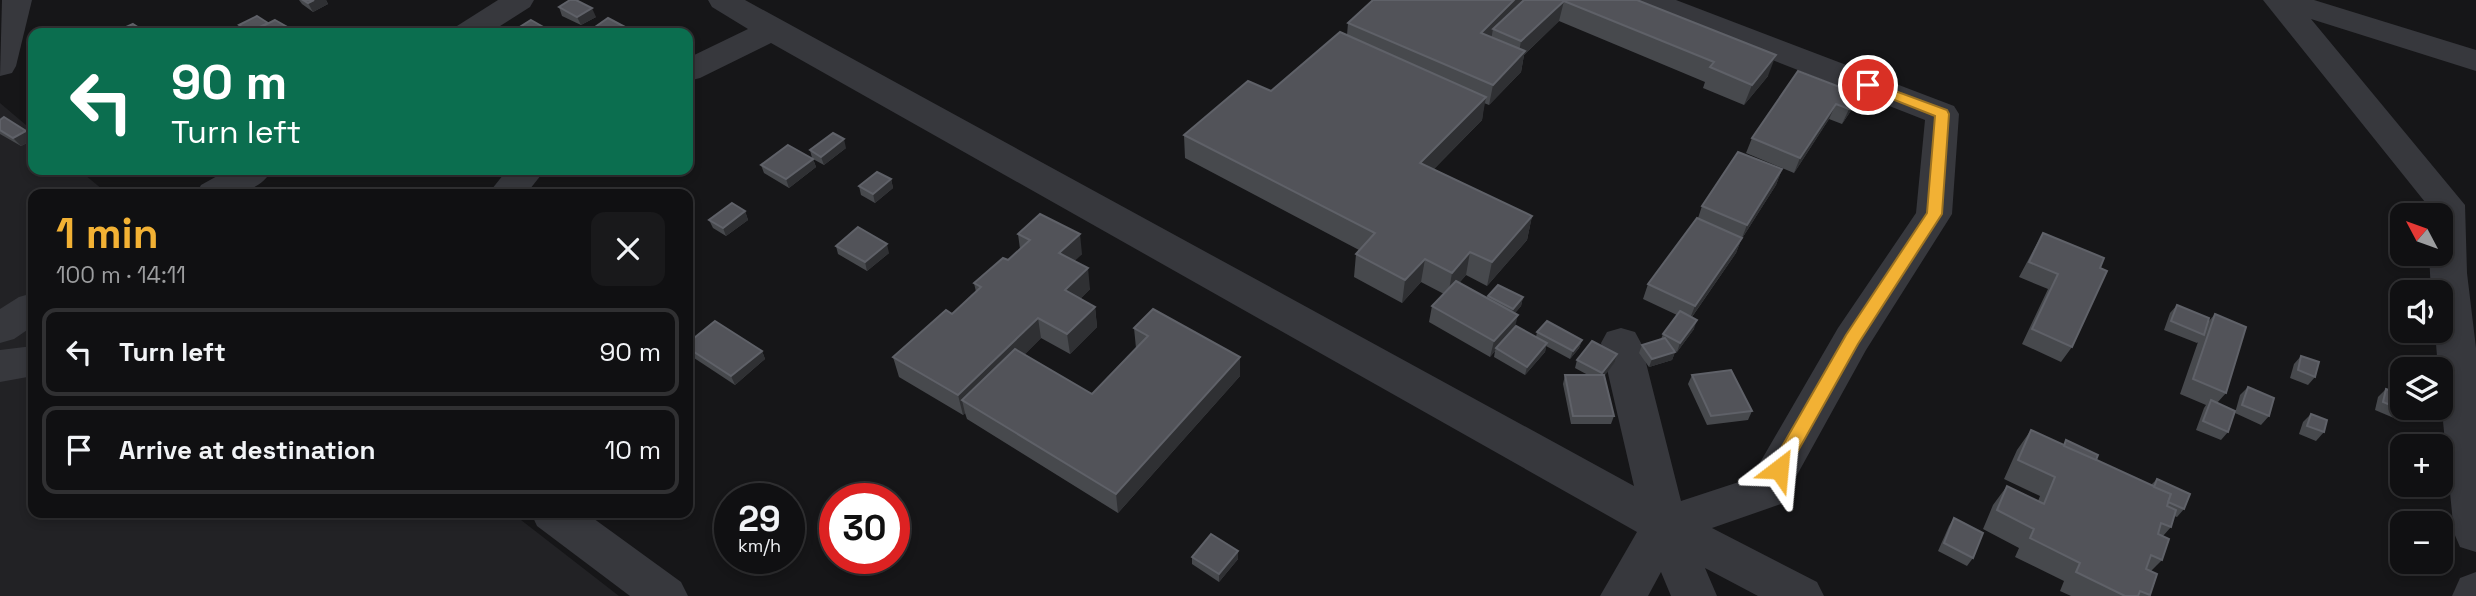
<!DOCTYPE html>
<meta charset="utf-8">
<style>
body{margin:0;font-family:"Space Grotesk",sans-serif;background:#19191b;color:#f1f3f6;height:100vh;display:flex;flex-direction:column;font-size:26px;white-space:nowrap}
*{box-sizing:border-box;margin:0}
p{font-size:23px;color:#9c9d9f}
.icon{flex:none;width:38px;height:38px;fill:none;stroke:currentColor;stroke-width:2;stroke-linecap:round;stroke-linejoin:round}
.map{position:relative;flex:1;overflow:hidden}
.side{position:absolute;left:28px;top:189px;width:665px;height:329px;display:flex;flex-direction:column;background:#101012;border-radius:14px;box-shadow:0 4px 10px #0003,0 0 0 2px #303032}
.side>*{flex:none}
.top-card{position:absolute;left:28px;top:28px;width:665px;height:147px;border-radius:14px;box-shadow:0 4px 10px #0003,0 0 0 2px #303032;background:#0b6e4f;color:#fff;overflow:hidden}
.needle{width:46px;rotate:311deg}
.controls{position:absolute;left:2390px;top:203px;display:grid;gap:14px}
.controls a{display:grid;place-items:center;width:63px;height:63px;border-radius:14px;background:#101012;box-shadow:0 4px 10px #0003,0 0 0 2px #303032;font-size:35px}
.speed{position:absolute;left:714px;top:483px;display:flex;gap:14px;font-size:35px;font-weight:700;text-align:center}
.speed>*{display:grid;place-content:center;width:91px;height:91px;border-radius:50%;background:#101012;box-shadow:0 4px 10px #0003,0 0 0 2px #303032;line-height:1}
.speed small{font-size:18px;font-weight:400}
.speed .limit{border:10px solid #d22;background:#fff;color:#111}
.pin{position:absolute;display:grid;place-items:center;width:60px;height:60px;color:#fff;margin:-30px;border:4px solid #fff;border-radius:50%;box-shadow:0 2px 7px #0007}
.me{position:absolute;width:77px;margin:-38px;rotate:29deg;stroke-linejoin:round;filter:drop-shadow(0 0 5px #0008)}
.turn{display:flex;align-items:center;gap:24px;height:147px;padding:0 28px;font-size:32px}
.turn .icon{width:91px;height:91px;stroke-width:2.5}
.turn b{display:block;font-size:49px;line-height:60px}
.round{display:grid;place-items:center;flex:none;width:74px;height:74px;border-radius:14px;background:#19191b}
.head{display:flex;align-items:center;justify-content:space-between;height:119px;padding:0 28px}
h1{font-size:42px;font-weight:600;line-height:52px;color:#f2b134}
ul{padding:0;list-style:none}
li{display:flex;align-items:center;gap:21px;height:88px;margin:0 14px 10px;padding:0 14px;border:4px solid #303032;border-radius:14px}
li div{flex:1}
li b{display:block;font-size:26px}
li em{font-style:normal}
.map>svg:first-child{display:block}
</style>
<div class="map">
<svg width="2476" height="596" viewBox="0 0 2476 596">
<rect width="100%" height="100%" fill="#161618"/>
<path fill="#222225" d="M0,103L33,131V170H79L108,194H33V513H512L619,596H0Z"/>
<g fill="none" stroke-linecap="round" stroke-linejoin="round">
<g fill="#37383d" fill-rule="evenodd">
<path d="M2,0H32L16,66L12,73L0,76Z"/>
<path d="M498,0H534L530,7L489,33H452L457,26Z"/>
<path d="M708,0H745L1634,486L1601,343L1607,332L1621,328L1635,332L1641,343L1681,501L1751,478L1838,328L1916,213L1925,120L1637,7L1633,0H1676L1954,106L1959,114L1952,214L1866,350L1781,504L1712,528L1817,582L1824,596H1758L1705,568L1717,596H1671L1661,572L1648,596H1600L1637,532L771,43L700,78L688,81V58L748,29L712,7Z"/>
<path d="M2263,0H2314L2476,50V71L2311,19L2465,205L2467,273L2476,348V552L2460,547L2454,533L2441,401V369H2438L2435,331H2441V292H2431L2429,254H2441V215H2429V207Z"/>
<path d="M228,170H272C255,198 225,194 196,194L201,185Z"/>
<path d="M507,170H545L526,194H488Z"/>
<path d="M33,293V326L14,339L0,343V309L19,297Z"/>
<path d="M33,346V376L0,382V350Z"/>
<path d="M531,513H586L681,582L688,596H630L537,526Z"/>
<path d="M2476,572V596H2452L2460,578Z"/>
</g>
</g>
<g fill="#47494d">
<path d="M299,0H326L328,4L313,12L302,4Z"/>
<path d="M1373,0H1637L1768,76L1744,105L1703,88L1705,82L1559,21L1524,55L1521,72L1489,105L1484,103L1482,120L1434,169L1532,216L1527,240L1487,286L1466,275L1459,283L1487,298L1488,296L1523,297L1521,306L1515,313V327L1536,337L1537,332L1582,340L1579,348L1570,359L1546,346L1545,352L1525,375L1494,357L1495,351L1490,357L1429,322L1432,306L1444,294L1421,282L1402,303L1354,277L1356,254L1359,250L1185,158L1184,135L1271,91L1347,35L1348,23Z"/>
<path d="M559,7L596,17L581,25L562,16Z"/>
<path d="M268,23L298,33H244L239,25Z"/>
<path d="M595,27L629,29L631,33H597Z"/>
<path d="M1798,71L1852,109L1842,124L1829,119L1794,173L1746,153L1752,138Z"/>
<path d="M0,120L26,131L33,140L21,146L0,134Z"/>
<path d="M846,148L824,165L813,159L816,167L789,188L764,173L761,165L812,158L810,150Z"/>
<path d="M1782,169L1776,185L1741,240L1736,253L1692,317L1694,329L1677,352L1674,350L1675,352L1672,360L1649,367L1639,353L1642,345L1661,339L1663,334L1677,315L1643,299L1648,284L1698,218L1702,206Z"/>
<path d="M891,179L893,188L875,203L861,195L859,186Z"/>
<path d="M745,211L748,220L726,236L713,228L709,220Z"/>
<path d="M2043,233L2104,258L2072,347L2061,362L2022,344L2048,289L2019,277L2034,249Z"/>
<path d="M1018,234L1082,254L1074,261L1090,289L1080,299L1095,307L1097,327L1070,354L1041,338L1024,355L1092,394L1136,348L1134,328L1240,376L1118,513L967,419L965,413L963,415L899,377L893,357L952,314L976,292L974,283L1008,260L1020,249Z"/>
<path d="M836,246L889,253L867,271L838,254Z"/>
<path d="M2177,305L2208,322L2215,314L2226,393L2217,403L2228,432L2221,440L2196,430L2204,408L2206,405L2180,394L2198,342L2197,343L2164,330L2170,313Z"/>
<path d="M688,343L762,351L765,359L735,385L688,354Z"/>
<path d="M1617,354L1615,362L1604,375L1614,416L1611,424H1571L1563,384L1565,375H1588L1575,368L1577,360Z"/>
<path d="M2301,356L2315,377L2308,385L2290,378L2294,364Z"/>
<path d="M1692,375L1752,411L1748,420L1707,425L1688,384Z"/>
<path d="M2248,387L2269,416L2261,425L2235,413L2240,395Z"/>
<path d="M2386,389L2409,413L2401,421L2375,410L2378,397Z"/>
<path d="M2311,414L2324,432L2316,441L2299,434L2303,422Z"/>
<path d="M2031,430L2063,445L2066,440L2096,460L2151,485L2157,479L2184,509L2177,517L2174,516L2171,527L2163,536L2162,560L2151,571L2149,596H2071L2060,591L2064,581L2015,557L2019,548L1983,529L1993,505L2007,486L2038,501L2040,496L2004,479L2017,450Z"/>
<path d="M1954,518L1973,558L1967,566L1938,551L1949,526Z"/>
<path d="M1192,557L1238,559L1219,582L1192,564Z"/>
</g>
<g fill="#2f3033">
<path d="M314,0H326L328,4L313,12L308,3Z"/>
<path d="M1514,0H1531L1493,29L1491,40L1481,33Z"/>
<path d="M1564,1L1559,21L1524,55L1521,72L1489,105L1493,85L1518,58L1521,41Z"/>
<path d="M592,8L596,17L581,25L577,17Z"/>
<path d="M545,28L547,33H536Z"/>
<path d="M629,29L631,33H622Z"/>
<path d="M1776,55L1768,76L1744,105L1752,85Z"/>
<path d="M1858,94L1852,109L1842,124L1849,109Z"/>
<path d="M1486,97L1482,120L1417,186L1420,163Z"/>
<path d="M1836,104L1829,119L1794,173L1800,158Z"/>
<path d="M26,131L33,140L21,146L13,138Z"/>
<path d="M844,139L846,148L824,165L821,157Z"/>
<path d="M813,159L816,167L789,188L786,179Z"/>
<path d="M1782,169L1776,185L1741,240L1736,253L1689,321L1695,306L1742,238L1747,225Z"/>
<path d="M891,179L893,188L875,203L873,194Z"/>
<path d="M745,211L748,220L726,236L723,228Z"/>
<path d="M1532,216L1527,240L1487,286L1492,262Z"/>
<path d="M1080,234L1082,254L1062,273L1059,253Z"/>
<path d="M887,244L889,253L867,271L865,262Z"/>
<path d="M1470,252L1466,275L1448,296L1452,273Z"/>
<path d="M1425,259L1421,282L1402,303L1405,280Z"/>
<path d="M1088,268L1090,289L1068,311L1065,290Z"/>
<path d="M1523,297L1521,306L1511,318L1513,309Z"/>
<path d="M1095,307L1097,327L1070,354L1067,334Z"/>
<path d="M1518,315L1514,331L1496,348L1495,351L1490,357L1494,341Z"/>
<path d="M1038,318L1041,338L972,406L962,400L965,413L963,415L958,395Z"/>
<path d="M1697,320L1694,329L1677,352L1680,343Z"/>
<path d="M1582,340L1579,348L1570,359L1573,351Z"/>
<path d="M1547,343L1545,352L1525,375L1527,367Z"/>
<path d="M762,351L765,359L735,385L731,376Z"/>
<path d="M1675,352L1672,360L1649,367L1652,359Z"/>
<path d="M1617,354L1615,362L1600,382L1602,373Z"/>
<path d="M1240,357V376L1118,513L1116,494Z"/>
<path d="M1238,551V559L1219,582V574Z"/>
</g>
<g fill="#525359" stroke="#5f6168" stroke-width="2">
<path d="M303,0H314L308,3Z"/>
<path d="M570,0H576L592,8L577,17L559,7Z"/>
<path d="M1373,0H1514L1481,33L1525,51L1493,85L1348,23Z"/>
<path d="M1524,0H1637L1776,55L1752,85L1710,67L1714,62L1564,1L1521,41L1493,29Z"/>
<path d="M257,16L268,23L249,32L239,25Z"/>
<path d="M608,18L629,29L622,33H607L595,27Z"/>
<path d="M275,20L298,33H249Z"/>
<path d="M531,20L545,28L536,33H520L515,30Z"/>
<path d="M133,24L147,33H113Z"/>
<path d="M234,28L242,33H223Z"/>
<path d="M1340,32L1486,97L1420,163L1532,216L1492,262L1470,252L1452,273L1425,259L1405,280L1356,254L1375,233L1184,135L1248,81L1271,91Z"/>
<path d="M1798,71L1858,94L1849,109L1836,104L1800,158L1752,138Z"/>
<path d="M4,117L26,131L13,138L0,130V120Z"/>
<path d="M833,133L844,139L821,157L810,150Z"/>
<path d="M788,145L813,159L786,179L761,165Z"/>
<path d="M1738,152L1782,169L1747,225L1702,206Z"/>
<path d="M877,172L891,179L873,194L859,186Z"/>
<path d="M732,203L745,211L723,228L709,220Z"/>
<path d="M1040,214L1080,234L1059,253L1088,268L1065,290L1095,307L1067,334L1038,318L958,395L893,357L946,310L952,314L981,287L974,283L1003,258L1008,260L1030,240L1018,234Z"/>
<path d="M1697,218L1742,238L1695,306L1648,284Z"/>
<path d="M858,227L887,244L865,262L836,246Z"/>
<path d="M2043,233L2104,258L2100,268L2107,271L2072,347L2032,329L2058,274L2029,262Z"/>
<path d="M1456,281L1518,315L1494,341L1432,306Z"/>
<path d="M1498,285L1523,297L1513,309L1488,296Z"/>
<path d="M2177,305L2209,318L2204,335L2171,321Z"/>
<path d="M1153,309L1240,357L1116,494L962,400L1015,349L1092,394L1148,336L1134,328Z"/>
<path d="M1680,311L1697,320L1680,343L1663,334Z"/>
<path d="M2215,314L2246,327L2226,393L2193,379Z"/>
<path d="M715,321L762,351L731,376L688,348V343Z"/>
<path d="M1547,321L1582,340L1573,351L1537,332Z"/>
<path d="M1516,326L1547,343L1527,367L1496,348Z"/>
<path d="M1665,338L1675,352L1652,359L1642,345Z"/>
<path d="M1592,341L1617,354L1602,373L1577,360Z"/>
<path d="M2301,356L2319,362L2315,377L2298,370Z"/>
<path d="M1731,370L1752,411L1711,416L1692,375Z"/>
<path d="M1565,375H1604L1614,416H1573Z"/>
<path d="M2248,387L2274,398L2269,416L2242,405Z"/>
<path d="M2386,389L2403,396V408H2410L2409,413L2383,402Z"/>
<path d="M2211,400L2235,411L2228,432L2203,421Z"/>
<path d="M2311,414L2327,420L2324,432L2307,426Z"/>
<path d="M2031,430L2171,494L2167,506L2176,510L2171,527L2161,523L2158,534L2169,539L2162,560L2151,555L2146,569L2157,574L2150,595L2140,591L2138,596H2125L2076,572L2080,563L2030,538L2034,529L1997,510L2007,486L2044,504L2055,477L2018,460Z"/>
<path d="M2066,440L2098,455L2096,460L2064,446Z"/>
<path d="M2157,479L2190,494L2184,509L2168,502L2171,494L2154,487Z"/>
<path d="M1954,518L1983,533L1973,558L1944,543Z"/>
<path d="M1211,534L1238,551L1219,574L1192,557Z"/>
</g>
<path fill="#f2b134" stroke="#9d7322" stroke-width="2" d="M1868,81L1947,110L1949,114L1942,214L1858,344L1785,474L1779,476L1772,474L1770,469L1772,464L1846,335L1927,213L1935,116L1864,88L1862,85Z"/>
</svg>
<div class="controls">
<a><svg class="needle" viewBox="-14 -14 28 28"><path d="M0-13l5 13h-10z" fill="#e53935"/><path d="M0 13l5-13h-10z" fill="#9c9d9f"/></svg></a>
<a><svg class="icon" aria-label="sound" viewBox="0 0 24 24"><path d="M4 9h4l5-4v14l-5-4H4zM17 9q2 3 0 6"/></svg></a>
<a><svg class="icon" aria-label="layers" viewBox="0 0 24 24"><path d="M12 4l9 5-9 5-9-5zM3 14l9 5 9-5"/></svg></a>
<a>+</a>
<a>−</a>
</div>
<div class="speed"><div>29<small>km/h</small></div><div class="limit">30</div></div>
<div class="pin" style="left:1868px;top:85px;background:#d93025"><svg class="icon" aria-label="arrive" viewBox="0 0 24 24"><path d="M6 21V4h12l-3 4 3 4H6"/></svg></div>
<svg class="me" style="left:1779px;top:469px" viewBox="-20 -20 40 40"><path d="M0-17L14 15 0 8-14 15z" fill="#f2b134" stroke="#fff" stroke-width="4"/></svg>
<div class="top-card">
<div class="turn"><svg class="icon" aria-label="left" viewBox="0 0 24 24"><path d="M17 20v-9H6M10 6l-5 5 5 5"/></svg><div><b>90 m</b>Turn left</div></div>
</div>
<section class="side">
<div class="head"><div><h1>1 min</h1><p>100 m · 14:11</p></div><a class="round"><svg class="icon" aria-label="close" viewBox="0 0 24 24"><path d="M6 6l12 12M18 6L6 18"/></svg></a></div>
<ul>
<li><svg class="icon" aria-label="left" viewBox="0 0 24 24"><path d="M17 20v-9H6M10 6l-5 5 5 5"/></svg><div><b>Turn left</b></div><em>90 m</em></li>
<li><svg class="icon" aria-label="arrive" viewBox="0 0 24 24"><path d="M6 21V4h12l-3 4 3 4H6"/></svg><div><b>Arrive at destination</b></div><em>10 m</em></li>
</ul>
</section>
</div>
